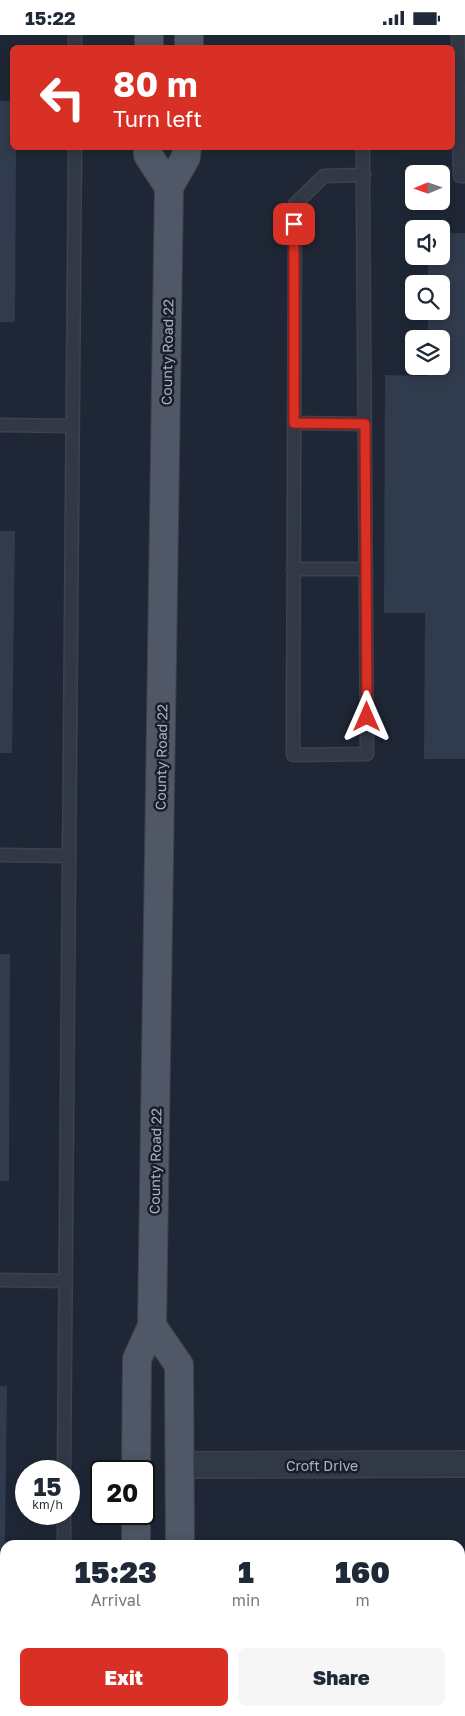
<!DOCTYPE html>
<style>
body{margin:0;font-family:"Golos Text",sans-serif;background:#f6f6f7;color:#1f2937;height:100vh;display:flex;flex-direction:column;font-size:19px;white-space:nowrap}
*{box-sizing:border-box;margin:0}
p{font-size:16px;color:#747a83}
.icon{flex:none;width:28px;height:28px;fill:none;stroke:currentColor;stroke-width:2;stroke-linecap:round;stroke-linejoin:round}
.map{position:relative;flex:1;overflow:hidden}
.details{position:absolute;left:0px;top:1505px;width:465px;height:176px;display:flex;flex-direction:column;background:#fff;border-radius:15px 15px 0 0;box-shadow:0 2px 12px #0003}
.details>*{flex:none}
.banner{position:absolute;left:10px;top:10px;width:445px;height:105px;border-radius:8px;box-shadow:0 2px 12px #0003;background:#d93025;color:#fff;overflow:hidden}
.needle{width:32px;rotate:268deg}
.controls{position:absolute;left:405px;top:130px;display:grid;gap:10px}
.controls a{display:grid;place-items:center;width:45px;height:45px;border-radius:8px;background:#fff;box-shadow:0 2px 12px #0003;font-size:25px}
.speed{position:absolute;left:15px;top:1425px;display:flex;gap:10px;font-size:25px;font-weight:700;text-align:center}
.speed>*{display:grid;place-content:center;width:65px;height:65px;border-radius:50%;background:#fff;box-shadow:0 2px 12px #0003;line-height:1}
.speed small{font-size:12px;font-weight:400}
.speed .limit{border:2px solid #111;border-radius:8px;background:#fff;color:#111}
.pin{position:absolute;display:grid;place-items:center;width:42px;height:42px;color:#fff;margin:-21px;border-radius:10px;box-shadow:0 2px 8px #0006}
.me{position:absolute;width:55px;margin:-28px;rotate:0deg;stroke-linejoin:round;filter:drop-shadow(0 0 4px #0008)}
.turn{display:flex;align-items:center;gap:18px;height:105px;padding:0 20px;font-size:22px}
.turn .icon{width:65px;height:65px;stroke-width:2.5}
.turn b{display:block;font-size:35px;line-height:42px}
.eta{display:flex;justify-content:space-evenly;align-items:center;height:85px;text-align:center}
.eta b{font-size:30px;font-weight:800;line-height:35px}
.cta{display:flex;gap:10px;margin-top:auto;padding:10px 20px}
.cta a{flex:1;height:58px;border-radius:8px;background:#d93025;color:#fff;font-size:20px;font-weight:800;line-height:58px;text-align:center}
.cta a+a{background:#f6f6f7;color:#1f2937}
.status{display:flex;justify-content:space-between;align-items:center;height:35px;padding:0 25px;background:#fff;direction:ltr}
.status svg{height:14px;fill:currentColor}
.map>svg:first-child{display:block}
</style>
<div class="status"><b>15:22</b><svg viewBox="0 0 49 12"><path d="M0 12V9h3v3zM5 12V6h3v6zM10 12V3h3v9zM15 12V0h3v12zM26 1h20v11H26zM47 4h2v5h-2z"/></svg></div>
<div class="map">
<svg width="465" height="1681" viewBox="0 0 465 1681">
<rect width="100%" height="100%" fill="#1f2736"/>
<g fill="#303b4d">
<path d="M0,66H12V112H16L15,287H0Z"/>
<path d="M441,198H465V724H424L425,578H384L385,340L427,341L428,331H441V304H428V276H441V249H428V221H441Z"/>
<path d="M0,496H15L12,718H0Z"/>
<path d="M0,919H10L9,1146H0Z"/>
<path d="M0,1351H7L4,1574H0Z"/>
<rect x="460" y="1533" width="5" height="131"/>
</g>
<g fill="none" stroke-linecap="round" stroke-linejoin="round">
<g stroke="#3c4250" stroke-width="15">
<g id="lane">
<path d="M458,0L460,141H465"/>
<path d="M75,12V0"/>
<path d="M363,112V160L367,719L293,720L295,169L324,141L364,140"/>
<path d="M294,388L365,389"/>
<path d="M0,390L72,391"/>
<path d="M293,534H366"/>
<path d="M0,820L69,821"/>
<path d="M0,1245L66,1246"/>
<path d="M64,1436L75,112"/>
<path d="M64,1510V1479"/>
<path d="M0,1676H5"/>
<path d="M57,1676H63V1681"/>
</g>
</g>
<g stroke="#3c4250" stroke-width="28">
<g id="street">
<path d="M452,37H465"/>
<path d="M179,1430L465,1429"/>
</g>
</g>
<g stroke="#3c4250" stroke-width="30">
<g id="primary">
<path d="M149,0V12"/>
<path d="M189,12V0"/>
<path d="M148,112V120L169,152"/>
<path d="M152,1291L179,1330L180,1510"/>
<path d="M136,1436L137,1324L152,1291L169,152L186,122L187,112"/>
<path d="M136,1510V1479"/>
<path d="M150,1676V1681"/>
</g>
</g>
<use href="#lane" stroke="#323946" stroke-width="12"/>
<use href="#street" stroke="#323946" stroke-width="25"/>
<use href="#primary" stroke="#505867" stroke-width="28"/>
</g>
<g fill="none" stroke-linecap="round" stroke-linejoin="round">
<g stroke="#8d1f18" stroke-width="12">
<path id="route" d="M294,189V388L365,389L367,682"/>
</g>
<use href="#route" stroke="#d93025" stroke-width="9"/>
</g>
<g text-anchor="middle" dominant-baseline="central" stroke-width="5" stroke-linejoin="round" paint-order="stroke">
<g font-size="14" fill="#acb4c4" stroke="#181e2a">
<text transform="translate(167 317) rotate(-89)">County Road 22</text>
<text transform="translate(161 722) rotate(-89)">County Road 22</text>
<text transform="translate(155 1126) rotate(-89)">County Road 22</text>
<text x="322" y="1430">Croft Drive</text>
</g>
</g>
</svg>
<div class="controls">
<a><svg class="needle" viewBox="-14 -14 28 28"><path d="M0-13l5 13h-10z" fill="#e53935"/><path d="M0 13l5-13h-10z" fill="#747a83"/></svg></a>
<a><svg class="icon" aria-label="sound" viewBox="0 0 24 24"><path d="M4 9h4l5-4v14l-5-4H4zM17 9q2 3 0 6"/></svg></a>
<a><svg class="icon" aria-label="search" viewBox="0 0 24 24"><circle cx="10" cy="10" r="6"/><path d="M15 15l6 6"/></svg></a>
<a><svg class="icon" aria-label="layers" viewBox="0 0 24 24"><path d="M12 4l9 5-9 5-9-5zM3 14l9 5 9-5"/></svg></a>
</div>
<div class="speed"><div>15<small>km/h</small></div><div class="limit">20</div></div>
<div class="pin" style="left:294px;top:189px;background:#d93025"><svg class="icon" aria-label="arrive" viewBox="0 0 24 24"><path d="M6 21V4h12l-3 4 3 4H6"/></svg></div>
<svg class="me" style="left:367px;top:682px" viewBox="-20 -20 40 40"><path d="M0-17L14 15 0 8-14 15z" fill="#d93025" stroke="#fff" stroke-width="4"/></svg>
<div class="banner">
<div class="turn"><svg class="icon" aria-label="left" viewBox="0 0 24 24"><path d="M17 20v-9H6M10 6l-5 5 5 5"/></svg><div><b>80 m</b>Turn left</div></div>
</div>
<section class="details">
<div class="eta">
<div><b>15:23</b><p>Arrival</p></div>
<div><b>1</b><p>min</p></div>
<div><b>160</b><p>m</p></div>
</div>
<div class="cta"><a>Exit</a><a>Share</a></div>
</section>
</div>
